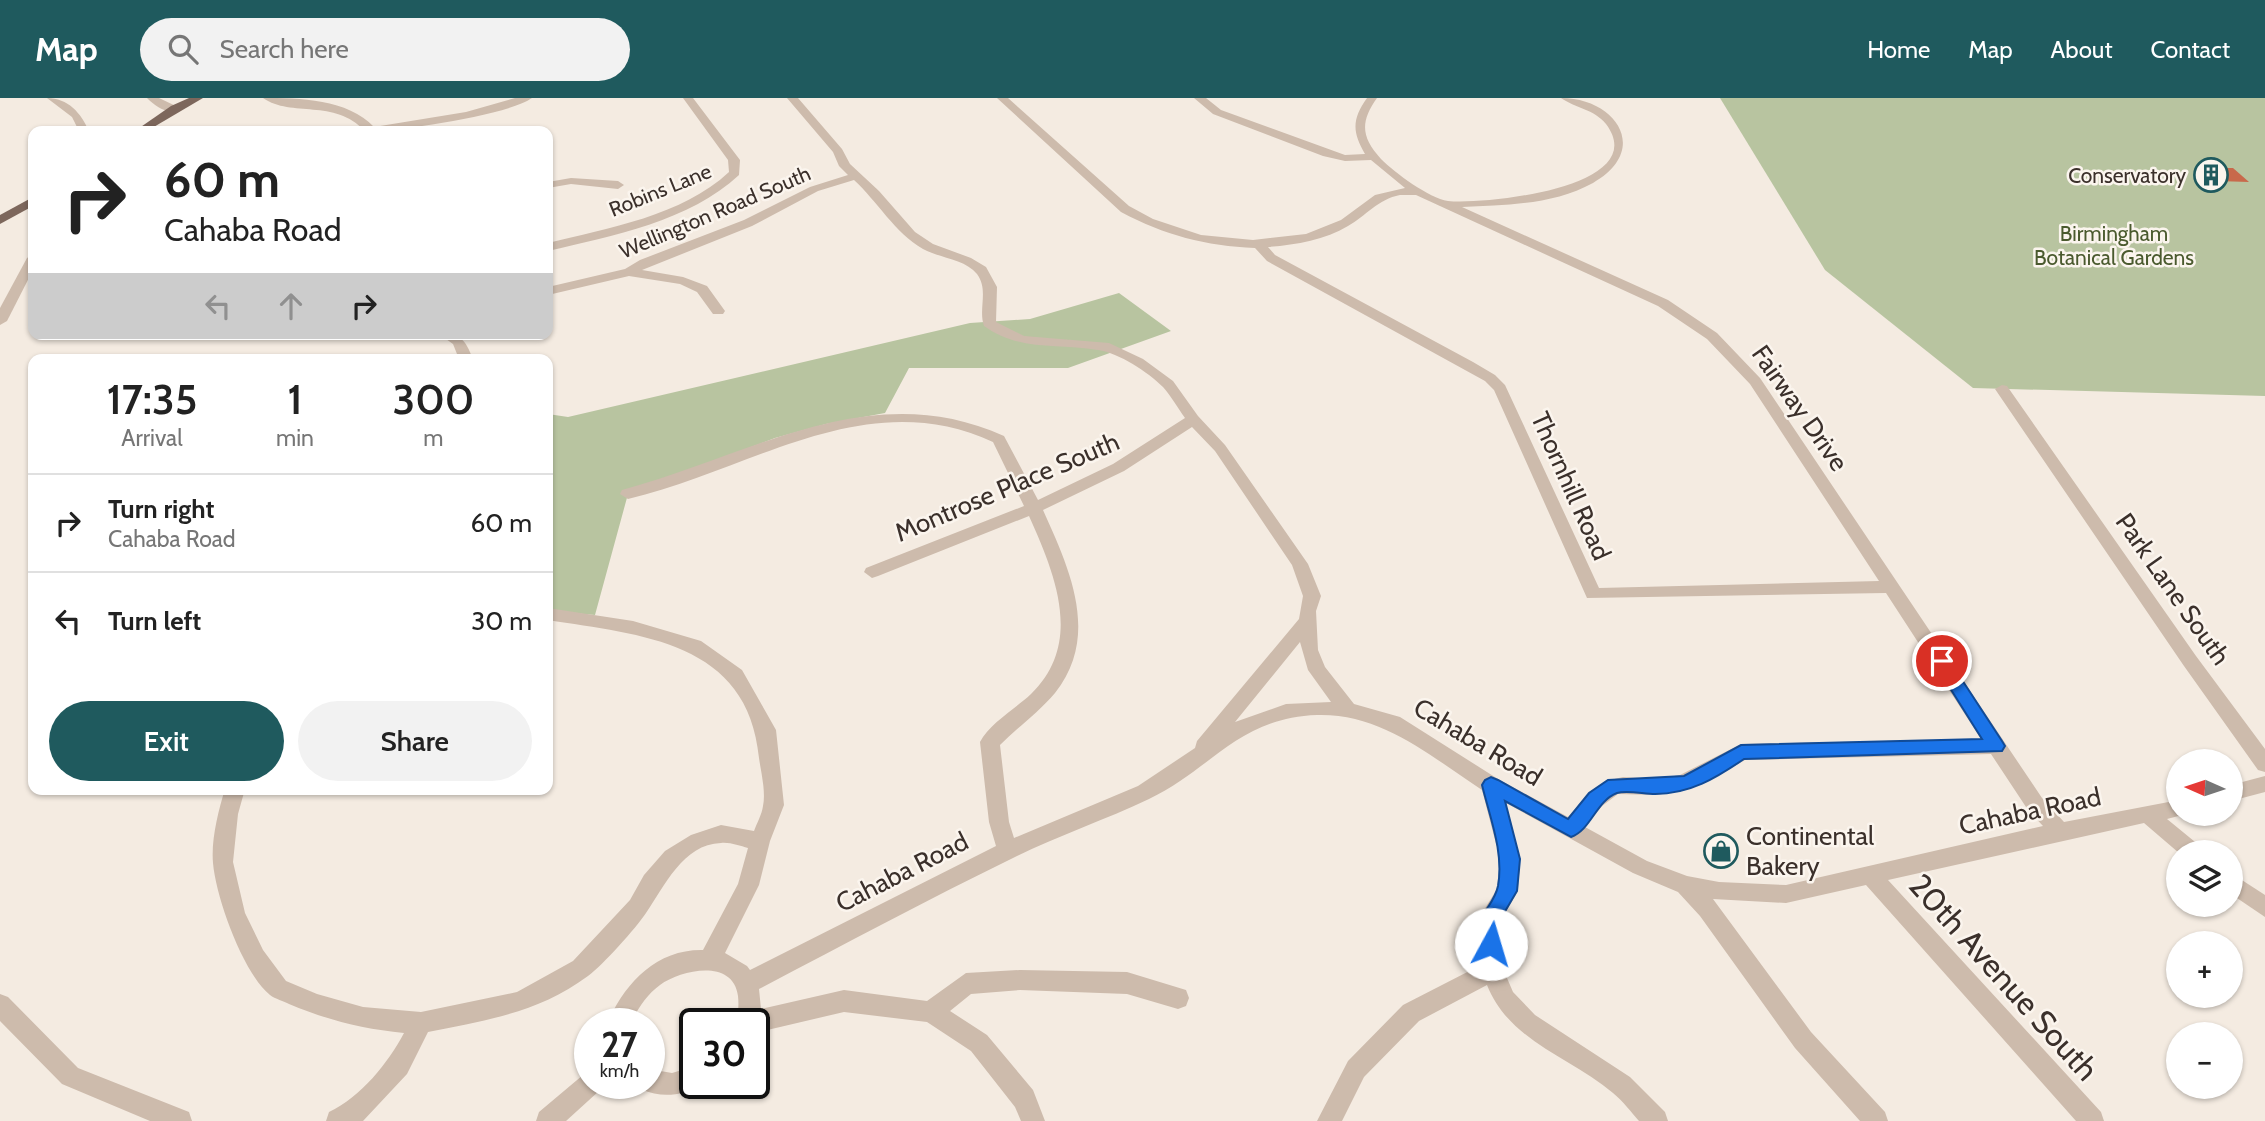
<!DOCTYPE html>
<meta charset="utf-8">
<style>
body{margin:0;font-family:Cabin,sans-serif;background:#f2f2f2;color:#222;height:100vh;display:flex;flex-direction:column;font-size:26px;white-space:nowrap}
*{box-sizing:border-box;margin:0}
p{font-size:23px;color:#767676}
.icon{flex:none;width:38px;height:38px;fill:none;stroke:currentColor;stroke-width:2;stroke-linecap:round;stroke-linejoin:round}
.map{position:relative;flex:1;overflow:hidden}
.side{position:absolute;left:28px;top:256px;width:525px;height:441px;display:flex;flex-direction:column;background:#fff;border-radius:14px;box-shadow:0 2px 5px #0004}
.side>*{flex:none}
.banner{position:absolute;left:28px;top:28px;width:525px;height:214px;border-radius:14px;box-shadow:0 2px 5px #0004;background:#fff;color:#222;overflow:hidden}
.needle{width:46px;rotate:273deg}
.buttons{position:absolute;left:2166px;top:651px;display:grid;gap:14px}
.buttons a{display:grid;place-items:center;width:77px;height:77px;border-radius:50%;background:#fff;box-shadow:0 2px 5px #0004;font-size:35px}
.speed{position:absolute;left:574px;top:910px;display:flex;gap:14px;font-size:35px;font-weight:700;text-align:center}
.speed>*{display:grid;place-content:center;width:91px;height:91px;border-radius:50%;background:#fff;box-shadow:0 2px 5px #0004;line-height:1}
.speed small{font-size:18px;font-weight:400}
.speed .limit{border:4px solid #111;border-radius:10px;background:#fff;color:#111}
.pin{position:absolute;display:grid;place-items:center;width:60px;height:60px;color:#fff;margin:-30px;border:4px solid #fff;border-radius:50%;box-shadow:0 2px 7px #0007}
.me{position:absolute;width:77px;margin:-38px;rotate:6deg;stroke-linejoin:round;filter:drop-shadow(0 0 5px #0008)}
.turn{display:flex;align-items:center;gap:24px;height:147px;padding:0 21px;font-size:32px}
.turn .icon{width:91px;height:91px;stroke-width:2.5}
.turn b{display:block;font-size:49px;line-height:60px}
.lanes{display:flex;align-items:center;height:66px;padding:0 21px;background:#0003;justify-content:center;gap:35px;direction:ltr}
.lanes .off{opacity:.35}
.eta{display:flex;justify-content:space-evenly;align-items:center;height:119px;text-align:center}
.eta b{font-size:42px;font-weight:600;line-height:49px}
.primary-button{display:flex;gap:14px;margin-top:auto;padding:14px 21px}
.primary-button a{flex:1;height:80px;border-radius:42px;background:#1f5a5e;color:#fff;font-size:28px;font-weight:600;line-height:80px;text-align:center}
.primary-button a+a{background:#f2f2f2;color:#222}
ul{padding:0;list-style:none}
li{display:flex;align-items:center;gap:21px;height:98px;padding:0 21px;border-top:2px solid #e0e0e0}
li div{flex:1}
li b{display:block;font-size:26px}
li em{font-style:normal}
header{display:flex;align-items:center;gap:42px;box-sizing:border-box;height:98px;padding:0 35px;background:#1f5a5e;color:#fff}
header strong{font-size:33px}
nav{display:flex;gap:38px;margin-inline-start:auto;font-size:24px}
.search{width:490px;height:63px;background:#f2f2f2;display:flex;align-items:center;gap:18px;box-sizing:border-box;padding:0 24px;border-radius:38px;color:#767676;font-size:26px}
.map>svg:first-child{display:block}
</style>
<header>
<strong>Map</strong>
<div class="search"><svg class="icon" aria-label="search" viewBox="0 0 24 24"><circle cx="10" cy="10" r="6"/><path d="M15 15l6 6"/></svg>Search here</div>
<nav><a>Home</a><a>Map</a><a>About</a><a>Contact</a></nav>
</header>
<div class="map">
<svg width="2265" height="1023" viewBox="0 0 2265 1023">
<rect width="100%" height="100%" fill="#f4ebe1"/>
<g fill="#b8c4a0">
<path d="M1720,0H2265V298L1973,290L1825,172Z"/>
<path d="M1119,195L1171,233L1068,270H909L885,315L826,326L775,340L628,396L595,517L548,513V316L568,319L970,225L1030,221Z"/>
</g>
<path fill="#c8694b" d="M2201,70H2233L2249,84L2217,83Z"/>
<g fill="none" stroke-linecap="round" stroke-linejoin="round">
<g fill="#cdbbac" fill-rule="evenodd">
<path d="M47,0C68,0 81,15 89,33H79L72,19Z"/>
<path d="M147,0H159L180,10C169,18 156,9 147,0Z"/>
<path d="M263,0C299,0 348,1 374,29L466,14L515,0H532C506,18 399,33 365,33C334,0 292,20 263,0Z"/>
<path d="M683,0H693L740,62L739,77C690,123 612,138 548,153V145C608,130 682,118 729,74L728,62Z"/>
<path d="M787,0H798L842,51L850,66L879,93L915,134L933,146L971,160L986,169L997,189L996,224L1024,238L1109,245L1143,261L1173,283L1198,318L1225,347L1308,466L1321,498L1316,513L1318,552L1325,569L1354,606L1400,619L1498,681L1568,719L1588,696L1606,683L1623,679L1656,681L1680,677L1741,646L1981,641L1886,495L1587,500L1494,292L1485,283L1267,163L1255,150C1206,148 1164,137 1121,114L997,0H1008L1129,108L1153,121L1201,137L1253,142L1306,136L1341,122L1375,97L1405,90L1371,62L1345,63L1323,58L1213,16L1194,0H1206L1221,12L1345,57L1365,56C1352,34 1352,21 1367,0H1377C1360,24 1361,39 1381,61C1395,75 1429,100 1448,103C1481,107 1654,90 1606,26C1594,11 1575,10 1561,0C1616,0 1651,52 1593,85C1553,107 1505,107 1462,109L1668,202L1717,235L1760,280L2042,700L2064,724L2179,702V716H2186L2167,721L2200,748L2203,754L2179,755L2144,725L1888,782L2101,1014L2104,1023H2076L1866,787L1786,805L1713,801L1811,934L1885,1014L1888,1023H1860L1795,950L1700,818L1678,794L1633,775L1506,705L1520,761L1518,793L1501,822L1504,873L1513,894L1535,917L1630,979L1665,1014L1668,1023H1639C1631,1014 1623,1003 1613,995C1570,959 1509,943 1487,887L1419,923L1364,979L1342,1023H1317L1348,963L1403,907L1481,867L1479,820L1497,791L1500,761L1482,692C1430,658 1382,615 1317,617C1238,620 1212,671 1149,701C1105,722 1057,738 1013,760C927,802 843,847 759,891L761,911L844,892L927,903L966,875L1020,872L1127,874L1186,892L1189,900L1186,908L1178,911L1127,896L1020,892L971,896L950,913L987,937L1033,992L1045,1023H1021L1015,1009L971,953L927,924L844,914L754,935V926H737C738,917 739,907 738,898C733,860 681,872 660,887C646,897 638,911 630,926H607C624,886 656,851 703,852L738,786L748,750C740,748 730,744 721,745C683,746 664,789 646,815C636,830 603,867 588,878C538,915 487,922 428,934L407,976L363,1023H326L329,1014C361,999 388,965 404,935C363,931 327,922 289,906C284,903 275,901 270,897C243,875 216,800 213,765C211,742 218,714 225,691H245L238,716L233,764L245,815L263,852L286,883L317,896L363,909L421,914L517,894L573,863L630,802L644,777L665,753L691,737L721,727L754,733C757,725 762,716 763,708C766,694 761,674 759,660C748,543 641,537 548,522V510L633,523L701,543L742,572L776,632L784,707L770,743L759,787L725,855L747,868L750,872L996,748L989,724L980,644C990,625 1015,611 1031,596C1084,545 1055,476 1029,418L878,478L872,480L864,474L866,470L1024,408L993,344C865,285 750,373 628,401L620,396L622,392C750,358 870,277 1004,338L1038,402L1113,366L1185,320C1178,310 1171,298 1163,289C1148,274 1119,255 1098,252C1056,245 1021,254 984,228C978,211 989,192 977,176C965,161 939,160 923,151C895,135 877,103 854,82L818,93L752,128L642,172L683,179L707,188L725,213L723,216H713L697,194L680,186L629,178L548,197V189L625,171L640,162L744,122L810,89L848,77L839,68L833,54ZM1400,97H1416L1658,208L1707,241L1750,286L1879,483L1599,490L1505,287L1495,277L1473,264L1275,157L1268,149C1295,147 1325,142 1348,128C1366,118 1378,101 1400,97ZM1192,329L1215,353L1292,467L1303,498L1299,521L1197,643L1195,650L1138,688L1014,740L1009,724L1000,647C1018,629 1039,614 1055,595C1101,537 1069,470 1043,412L1124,373ZM1300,544L1308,572L1331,604L1286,606L1235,624ZM1991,656L2028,712L2043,728L1786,787L1719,784L1687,778L1647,763L1585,729L1602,708L1618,696L1656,697L1680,693L1708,683L1745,662Z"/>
<path d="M571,80L618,83L624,87L618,91L571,86L548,90V84Z"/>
<path d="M33,156V172L7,223L0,227V210L27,160Z"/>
<path d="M439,236C461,236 465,241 473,261H459L453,246Z"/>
<path d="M2002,287L2007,288L2196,558L2265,651V674L2258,672L2184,568L1995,291Z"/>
<path d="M2265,678V694L2231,703V687Z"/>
<path d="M2231,775L2265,797V819L2231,796Z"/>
<path d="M0,896L8,899L78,970L189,1014L192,1023H150L62,986L0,923Z"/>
<path d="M695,968V985H705L703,988C681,997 663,1001 641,991L638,985H649V971L672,975Z"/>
<path d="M590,974V985H603L599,993L566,1023H536L539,1014L583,977Z"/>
</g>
<g fill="#7d675c" fill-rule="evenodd">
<path d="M189,0H203L147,33H135L171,8Z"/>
<path d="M33,99V108L0,126V117Z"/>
</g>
</g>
<path fill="#1a73e8" stroke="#114b97" stroke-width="2" d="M1942,557L1947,559L2002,643L2005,648L2002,653L1744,661C1716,680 1690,696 1655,696C1644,696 1627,692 1617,695C1596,703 1591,732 1571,739L1505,703L1520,761L1517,793L1500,822L1501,846L1498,853L1491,855L1484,853C1468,818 1493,813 1498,788C1504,754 1490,720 1482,687L1485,682L1491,679L1498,682L1568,721L1589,695L1608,682L1684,678L1741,647L1982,641L1933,563Z"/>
<defs>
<g id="building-ring" transform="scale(1.75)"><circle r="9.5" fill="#fbf5ee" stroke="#1f5a5e" stroke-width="1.5"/><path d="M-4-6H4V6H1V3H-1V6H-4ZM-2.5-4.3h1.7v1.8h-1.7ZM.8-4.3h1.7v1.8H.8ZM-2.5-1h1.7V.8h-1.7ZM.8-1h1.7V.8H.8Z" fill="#1f5a5e"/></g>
<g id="shop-ring" transform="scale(1.75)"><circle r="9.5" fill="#fbf5ee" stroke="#1f5a5e" stroke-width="1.5"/><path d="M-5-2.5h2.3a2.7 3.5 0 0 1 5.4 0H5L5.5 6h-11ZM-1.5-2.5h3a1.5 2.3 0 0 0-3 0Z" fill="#1f5a5e"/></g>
</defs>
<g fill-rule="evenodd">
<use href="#building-ring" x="2211" y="77"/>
<use href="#shop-ring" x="1721" y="753"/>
</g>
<g text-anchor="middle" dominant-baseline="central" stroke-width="5" stroke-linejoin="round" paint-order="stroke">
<g font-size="21" fill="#3b302b" stroke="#fbf5ee" text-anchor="end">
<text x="2186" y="77">Conservatory</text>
</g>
<g font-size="21" fill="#3b302b" stroke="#fbf5ee">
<text transform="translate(660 92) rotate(-22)">Robins Lane</text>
<text transform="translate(715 114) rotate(-23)">Wellington Road South</text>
</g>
<g font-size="21" fill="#4a5a2e" stroke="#fbf5ee">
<text x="2114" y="135">Birmingham<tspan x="2114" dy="24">Botanical Gardens</tspan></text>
</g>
<g font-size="26" fill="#3b302b" stroke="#fbf5ee">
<text transform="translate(1800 310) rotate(55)">Fairway Drive</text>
<text transform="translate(1571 388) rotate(66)">Thornhill Road</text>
<text transform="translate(1007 389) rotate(-23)">Montrose Place South</text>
<text transform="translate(2173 491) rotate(55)">Park Lane South</text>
<text transform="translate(1478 644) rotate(31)">Cahaba Road</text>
<text transform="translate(2030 713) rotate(-12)">Cahaba Road</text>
<text transform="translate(902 774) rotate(-27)">Cahaba Road</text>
</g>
<g font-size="26" fill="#3b302b" stroke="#fbf5ee" text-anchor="start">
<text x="1746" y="738">Continental<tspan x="1746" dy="30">Bakery</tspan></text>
</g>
<g font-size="32" fill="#3b302b" stroke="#fbf5ee">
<text transform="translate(2004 879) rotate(48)">20th Avenue South</text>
</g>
</g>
</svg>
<div class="buttons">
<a><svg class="needle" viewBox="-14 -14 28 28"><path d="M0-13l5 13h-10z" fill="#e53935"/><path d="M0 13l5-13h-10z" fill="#767676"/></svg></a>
<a><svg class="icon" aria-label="layers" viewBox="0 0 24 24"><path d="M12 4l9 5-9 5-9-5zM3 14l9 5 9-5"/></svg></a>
<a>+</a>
<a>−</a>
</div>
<div class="speed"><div>27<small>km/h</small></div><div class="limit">30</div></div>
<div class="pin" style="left:1942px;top:563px;background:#d93025"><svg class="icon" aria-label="arrive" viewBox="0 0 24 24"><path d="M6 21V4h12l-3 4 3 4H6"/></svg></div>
<svg class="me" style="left:1491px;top:846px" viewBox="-20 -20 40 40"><circle r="19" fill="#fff"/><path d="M0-13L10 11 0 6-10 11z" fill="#1a73e8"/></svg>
<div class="banner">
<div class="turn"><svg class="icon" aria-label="right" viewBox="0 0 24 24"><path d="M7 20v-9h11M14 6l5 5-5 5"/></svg><div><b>60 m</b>Cahaba Road</div></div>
<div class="lanes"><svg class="icon off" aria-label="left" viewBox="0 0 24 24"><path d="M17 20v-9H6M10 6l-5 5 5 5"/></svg><svg class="icon off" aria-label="ahead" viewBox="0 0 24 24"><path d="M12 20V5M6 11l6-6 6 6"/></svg><svg class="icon" aria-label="right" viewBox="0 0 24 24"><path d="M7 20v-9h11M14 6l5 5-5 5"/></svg></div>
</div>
<section class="side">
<div class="eta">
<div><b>17:35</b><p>Arrival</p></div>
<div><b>1</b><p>min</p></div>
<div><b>300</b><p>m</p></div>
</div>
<ul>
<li><svg class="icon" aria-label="right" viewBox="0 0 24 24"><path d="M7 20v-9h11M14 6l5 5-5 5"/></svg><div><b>Turn right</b><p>Cahaba Road</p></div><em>60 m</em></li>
<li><svg class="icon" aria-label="left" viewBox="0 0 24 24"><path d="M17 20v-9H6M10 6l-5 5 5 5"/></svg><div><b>Turn left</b></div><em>30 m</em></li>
</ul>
<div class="primary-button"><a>Exit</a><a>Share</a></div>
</section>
</div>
